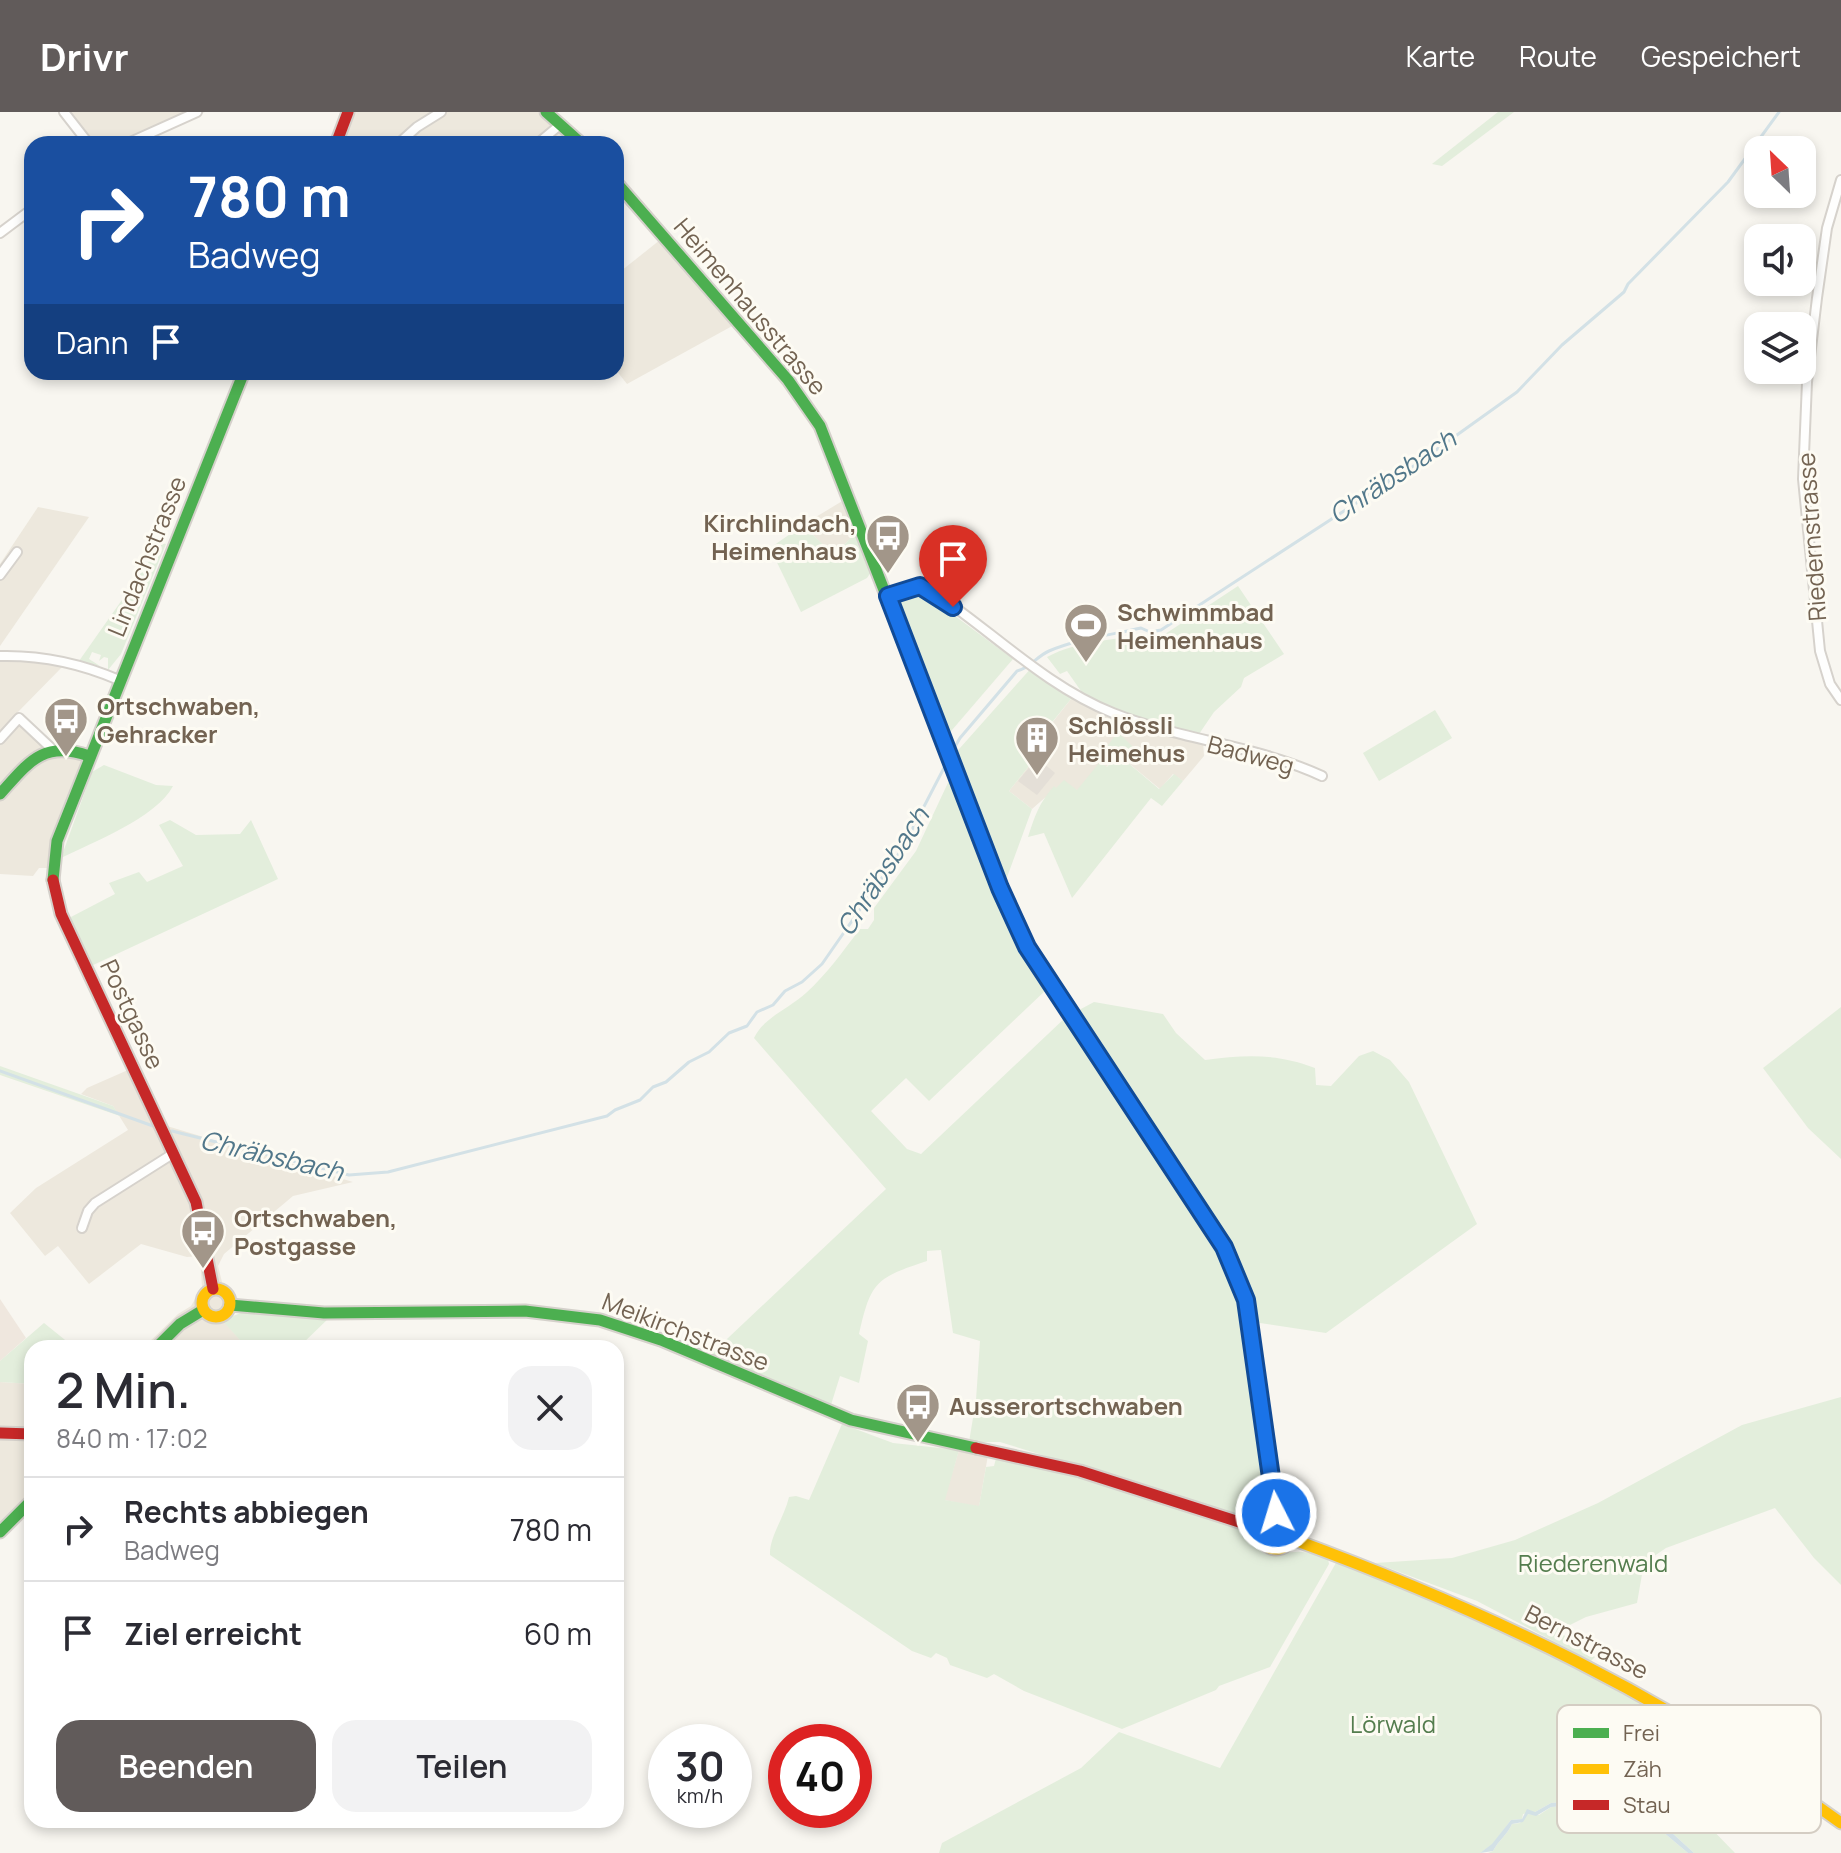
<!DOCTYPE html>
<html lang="de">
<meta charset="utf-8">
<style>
body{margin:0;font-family:Manrope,sans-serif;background:#f2f2f3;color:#2b2b33;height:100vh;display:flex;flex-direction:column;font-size:30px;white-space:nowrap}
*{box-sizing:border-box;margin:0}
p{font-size:26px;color:#7c7c81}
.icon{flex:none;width:44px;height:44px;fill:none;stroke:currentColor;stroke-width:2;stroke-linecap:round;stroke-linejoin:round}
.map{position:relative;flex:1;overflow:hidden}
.details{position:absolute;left:24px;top:1228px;width:600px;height:488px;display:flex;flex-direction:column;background:#fff;border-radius:24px;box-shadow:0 4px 12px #0003}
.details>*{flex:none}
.top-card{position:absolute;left:24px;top:24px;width:600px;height:244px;border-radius:24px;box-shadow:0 4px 12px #0003;background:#1a4fa0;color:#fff;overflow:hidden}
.needle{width:52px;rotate:335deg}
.fabs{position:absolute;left:1744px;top:24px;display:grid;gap:16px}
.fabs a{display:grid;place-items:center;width:72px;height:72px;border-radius:16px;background:#fff;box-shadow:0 4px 12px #0003;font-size:40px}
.speed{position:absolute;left:648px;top:1612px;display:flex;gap:16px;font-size:40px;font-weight:700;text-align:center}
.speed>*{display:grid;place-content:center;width:104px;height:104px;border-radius:50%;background:#fff;box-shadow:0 4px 12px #0003;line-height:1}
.speed small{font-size:20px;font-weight:400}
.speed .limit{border:12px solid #d22;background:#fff;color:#111}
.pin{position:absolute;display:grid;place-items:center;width:68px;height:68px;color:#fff;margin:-82px -34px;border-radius:50% 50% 50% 0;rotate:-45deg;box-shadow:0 0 8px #0007}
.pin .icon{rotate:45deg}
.me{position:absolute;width:88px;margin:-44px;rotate:355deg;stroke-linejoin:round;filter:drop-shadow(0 0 6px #0008)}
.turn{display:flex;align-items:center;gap:28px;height:168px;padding:0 32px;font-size:36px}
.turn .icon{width:104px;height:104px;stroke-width:2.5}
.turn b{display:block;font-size:56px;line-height:68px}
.then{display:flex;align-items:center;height:76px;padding:0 32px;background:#0003;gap:16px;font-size:30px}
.round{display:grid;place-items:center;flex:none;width:84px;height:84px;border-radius:24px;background:#f2f2f3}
.head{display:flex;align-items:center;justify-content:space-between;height:136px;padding:0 32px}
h1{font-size:48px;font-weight:600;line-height:60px}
.primary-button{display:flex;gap:16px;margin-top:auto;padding:16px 32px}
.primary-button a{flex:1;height:92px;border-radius:24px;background:#615b5a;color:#fff;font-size:32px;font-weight:600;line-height:92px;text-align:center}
.primary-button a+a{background:#f2f2f3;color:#2b2b33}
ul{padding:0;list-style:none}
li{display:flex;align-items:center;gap:24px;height:104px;padding:0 32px;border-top:2px solid #e1e1e2}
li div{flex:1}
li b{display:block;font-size:30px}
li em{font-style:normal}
header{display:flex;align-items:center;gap:48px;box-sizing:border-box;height:112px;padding:0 40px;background:#615b5a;color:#fff}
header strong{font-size:38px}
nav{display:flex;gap:44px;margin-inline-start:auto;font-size:28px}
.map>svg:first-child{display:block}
</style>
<header>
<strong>Drivr</strong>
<nav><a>Karte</a><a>Route</a><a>Gespeichert</a></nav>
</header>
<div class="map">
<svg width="1841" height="1741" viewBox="0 0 1841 1741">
<rect width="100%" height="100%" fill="#f8f6f0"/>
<g fill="#ede8dd">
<path d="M60,0H205L137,32H87Z"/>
<path d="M353,0H538L574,32H340Z"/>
<path d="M660,128L734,213L627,272L616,258V163Z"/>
<path d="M844,388L857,419L845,432L831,440L812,422L806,411Z"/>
<path d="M38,395L89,405L0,534V452Z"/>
<path d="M21,546L64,553L16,602L51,636L89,644L51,756H39L33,764L0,762V547Z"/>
<path d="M1075,582L1203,629L1204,644L1183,669L1173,662L1160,677L1126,649L1111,650L1106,655L1100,651L1077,679L1056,676L1032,697L1009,679L1036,645L1032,636Z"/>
<path d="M128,958L156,1018L167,1014L353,1070L293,1084L224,1142L218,1154L223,1174L234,1184L230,1203L223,1208L247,1236H143L178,1202L191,1194L202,1175L200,1144L187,1145L141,1132L89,1172L58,1134L45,1144L10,1101L36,1076L128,1018L113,994L81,982L87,976Z"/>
<path d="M0,1270L32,1272V1388L0,1420Z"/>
<path d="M959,1338L988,1343L979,1395L944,1388Z"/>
</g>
<path fill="#efe7de" d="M0,1187L26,1226L0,1249Z"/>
<g fill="#e3eedc">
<path d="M1498,0H1514L1442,54L1432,52Z"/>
<path d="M806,411L812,422L831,440L845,432L857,419L871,460L867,466L801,500L770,436Z"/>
<path d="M162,431L166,432L121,542L108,558V546L104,545L99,549L101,543L92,540L89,547L100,554L79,549Z"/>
<path d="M1238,474L1284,542L1244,566L1241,575L1214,600L1197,625L1115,600L1079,581L1081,579L1067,559L1060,562L1047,545C1077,529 1118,527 1152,522L1156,528Z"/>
<path d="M920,478L1013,547L946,625L897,496L901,484Z"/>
<path d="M1033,554L1075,582L1032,635L1037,644L1009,679L1032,697L1006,768L1000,767L952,645Z"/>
<path d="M1435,598L1452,626L1379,669L1363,641Z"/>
<path d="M1118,620L1136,638L1127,650L1159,677L1174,662L1183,669L1162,694L1151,686L1072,786L1044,721L1028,725C1035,704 1039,691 1054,674L1056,676L1064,668L1077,678L1100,650L1107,655L1111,650L1102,641Z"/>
<path d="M104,653L156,673L173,674C156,706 93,730 61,746L92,660Z"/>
<path d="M953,660L1047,877L929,989L906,966L871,999L907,1037L921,1042L1066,905L1094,890L1163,902L1176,921L1205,948C1244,943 1277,941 1315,956L1316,973L1331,974L1359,944L1373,939L1390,948L1409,970L1477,1112L1326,1221L1253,1210L1270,1382L1269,1398L1263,1405L1235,1402L1000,1330H969L976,1288L980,1229L953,1221L941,1138L927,1139V1149C876,1166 871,1169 859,1222L868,1229L859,1271L840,1264L830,1296L710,1243L886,1077L754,926C764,905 790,896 806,881C827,862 843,839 860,817H868L874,808V796L916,739Z"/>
<path d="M170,708L196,723L240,722L251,708L278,767L91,854L69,806L115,782L109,771L139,760L147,770L183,754L159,713Z"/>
<path d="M1841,895V1047L1808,1016L1763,956Z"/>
<path d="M0,954L113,994L120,1004L0,963Z"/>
<path d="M241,1201L330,1205L298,1236H247L222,1208Z"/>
<path d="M44,1211L75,1236H32V1272L0,1270V1249Z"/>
<path d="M1841,1285V1473L1814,1446L1775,1396L1666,1436L1644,1451L1637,1491L1586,1505L1558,1519L1595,1545L1591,1549L1477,1489L1375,1451L1452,1446L1515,1428L1598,1391L1742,1313Z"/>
<path d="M842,1312L893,1331L959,1338L945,1388L979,1394L986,1355L994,1354L996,1346L1078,1363L1238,1415L1250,1420C1264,1452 1268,1441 1296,1440C1307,1439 1318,1444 1328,1447L1329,1452L1270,1555L1219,1574L1216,1578L1122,1617L1024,1579L994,1562L987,1566L950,1553L947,1546L936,1541L931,1546L912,1539L770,1443C769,1425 785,1404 789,1385L796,1384L809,1388Z"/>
<path d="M1337,1449L1520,1523L1608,1568L1671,1607L1638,1641L1735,1741H1694L1634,1686L1589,1680L1576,1689L1551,1691L1535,1700L1523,1702L1522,1707L1511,1708L1493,1732L1480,1741H939L942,1731L1081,1656L1119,1620L1220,1656Z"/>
<path d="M1592,1682L1634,1690L1644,1704L1688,1741H1488L1493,1739C1498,1729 1507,1723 1512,1712L1520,1711L1527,1702L1539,1703L1551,1695L1578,1693Z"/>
</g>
<path fill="#d3e1e6" d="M1589,1680H1615L1634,1686L1694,1741H1688L1644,1704L1634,1690L1592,1682L1578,1693L1551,1695L1536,1704L1528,1702L1523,1710L1512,1712C1507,1723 1498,1729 1493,1739L1480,1741L1492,1732L1511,1708L1522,1707L1527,1697L1535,1700L1551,1691L1576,1689Z"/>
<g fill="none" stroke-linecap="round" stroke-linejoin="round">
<g stroke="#d3e1e6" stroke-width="3">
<path d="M952,640L960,626L1017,559C1029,557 1037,544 1049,539C1077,527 1111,523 1141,516L1150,520L1161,518L1387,371L1393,363L1408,358L1517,280L1562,233L1624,180L1628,172L1728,70L1779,0"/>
<path d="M0,959L153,1014"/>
<path d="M172,1019L349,1063L388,1060L607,1004L615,998L640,988L653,975L666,970L689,950L709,940L729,921L747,914L757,900L773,893L785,879L802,870L822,852L902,737L947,650"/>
</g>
</g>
<path fill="#e4dfd7" d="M1037,646L1055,661L1037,683L1018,669Z"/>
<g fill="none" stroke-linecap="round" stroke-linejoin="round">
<g stroke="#d6d2cc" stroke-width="12">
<g id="street">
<path d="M64,0L89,32"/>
<path d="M126,32L197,0"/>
<path d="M398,32L417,15L441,0"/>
<path d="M537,32L561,12"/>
<path d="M1841,68L1827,116L1817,186L1807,270L1803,367L1820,539L1830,572L1841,588"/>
<path d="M0,121L32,97"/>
<path d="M0,463L17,440"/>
<path d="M888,484L918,474L926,475C988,515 1043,573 1113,601C1181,628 1255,633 1322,664"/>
<path d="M0,544C42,543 80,551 119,568"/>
<path d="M0,627L19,606L51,636"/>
<path d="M82,1116L88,1099L95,1091L174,1041"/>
</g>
</g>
<g stroke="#d5d1cb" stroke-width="15">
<g id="fast">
<path d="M546,0L582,32"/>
<path d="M616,70L788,268L820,314L978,719"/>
<path d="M0,682C29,650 43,628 89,644"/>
<path d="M53,768L57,729L244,260"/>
<path d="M230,1193L324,1201L525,1199L600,1208L661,1228L851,1308L976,1336"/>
<path d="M156,1236L180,1212L203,1198"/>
<path d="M0,1420L32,1388"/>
</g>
</g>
<g stroke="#d5d1cb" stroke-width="15">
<g id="slow">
<path d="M1225,1138L1246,1188L1270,1343L1276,1405"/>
<circle cx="216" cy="1191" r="14"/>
<circle cx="1276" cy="1421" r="16"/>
<path d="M1292,1427C1493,1501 1667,1585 1841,1711"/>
</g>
</g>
<g stroke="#d5d1cb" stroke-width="15">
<g id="jam">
<path d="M336,32L348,0"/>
<path d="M978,719L1000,776L1038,855L1225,1138"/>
<path d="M53,768L61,802L196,1090L213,1177"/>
<path d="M0,1321L32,1322"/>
<path d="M976,1336L1080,1359L1261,1417"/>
</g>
</g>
<use href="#street" stroke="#fefefd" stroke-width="8"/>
<use href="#fast" stroke="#4caf50" stroke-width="11"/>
<use href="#slow" stroke="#ffc107" stroke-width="11"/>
<use href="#jam" stroke="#c62828" stroke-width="11"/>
</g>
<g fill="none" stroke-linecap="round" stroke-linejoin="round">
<g stroke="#114b97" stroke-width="20">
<path id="route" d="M953,495L920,474L888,484L1000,776L1027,835L1224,1135L1246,1188L1276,1401"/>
</g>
<use href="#route" stroke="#1a73e8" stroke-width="14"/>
</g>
<defs>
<g id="bus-pin" transform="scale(2.3)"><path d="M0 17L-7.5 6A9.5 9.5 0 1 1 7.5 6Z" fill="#a29689" stroke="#fdfbf3"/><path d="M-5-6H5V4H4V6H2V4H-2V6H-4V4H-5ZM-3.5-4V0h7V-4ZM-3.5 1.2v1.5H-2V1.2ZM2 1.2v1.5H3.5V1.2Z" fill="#fff"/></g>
<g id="stadium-pin" transform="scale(2.3)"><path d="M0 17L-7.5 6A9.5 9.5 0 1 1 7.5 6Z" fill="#a29689" stroke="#fdfbf3"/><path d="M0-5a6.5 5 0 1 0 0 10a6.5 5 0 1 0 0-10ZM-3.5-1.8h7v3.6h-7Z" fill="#fff"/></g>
<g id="building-pin" transform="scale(2.3)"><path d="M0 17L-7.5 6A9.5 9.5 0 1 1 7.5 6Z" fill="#a29689" stroke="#fdfbf3"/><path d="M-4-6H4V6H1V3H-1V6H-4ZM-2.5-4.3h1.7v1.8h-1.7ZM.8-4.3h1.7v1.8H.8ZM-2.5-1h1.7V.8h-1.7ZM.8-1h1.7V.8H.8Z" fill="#fff"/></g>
</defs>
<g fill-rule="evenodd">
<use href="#bus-pin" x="888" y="424"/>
<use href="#stadium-pin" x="1086" y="513"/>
<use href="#bus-pin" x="66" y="607"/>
<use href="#building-pin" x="1037" y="626"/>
<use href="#bus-pin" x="203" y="1119"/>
<use href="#bus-pin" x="918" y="1293"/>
</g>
<g text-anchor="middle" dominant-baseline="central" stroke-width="6" stroke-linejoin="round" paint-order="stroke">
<g font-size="24" fill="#736352" stroke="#fdfbf3">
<text transform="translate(751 194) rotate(50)">Heimenhausstrasse</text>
<text transform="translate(1811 425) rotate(-94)">Riedernstrasse</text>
<text transform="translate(146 444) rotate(-68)">Lindachstrasse</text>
<text transform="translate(1251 642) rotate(15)">Badweg</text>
<text transform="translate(133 902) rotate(65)">Postgasse</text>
<text transform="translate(686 1219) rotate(21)">Meikirchstrasse</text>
<text transform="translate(1587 1529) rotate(27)">Bernstrasse</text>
</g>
<g font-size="24" font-weight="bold" fill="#736352" stroke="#fdfbf3" text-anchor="start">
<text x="857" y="410" text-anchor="end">Kirchlindach,<tspan x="857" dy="28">Heimenhaus</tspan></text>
<text x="1117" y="499">Schwimmbad<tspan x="1117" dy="28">Heimenhaus</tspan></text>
<text x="97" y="593">Ortschwaben,<tspan x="97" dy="28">Gehracker</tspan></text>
<text x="1068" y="612">Schlössli<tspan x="1068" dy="28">Heimehus</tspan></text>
<text x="234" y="1105">Ortschwaben,<tspan x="234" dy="28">Postgasse</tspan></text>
<text x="949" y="1293">Ausserortschwaben</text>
</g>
<g font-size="24" fill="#547d4e" stroke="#fdfbf3">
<text x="1593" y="1450">Riederenwald</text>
<text x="1393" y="1611">Lörwald</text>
</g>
<g font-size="26" font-style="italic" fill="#51778a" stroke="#fdfbf3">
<text transform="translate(1392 364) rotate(-34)">Chräbsbach</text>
<text transform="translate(882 759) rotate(-57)">Chräbsbach</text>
<text transform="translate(272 1043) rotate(13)">Chräbsbach</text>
</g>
</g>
<rect x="1557" y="1593" width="264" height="128" rx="12" fill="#fdfbf3" stroke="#d4cdc3" stroke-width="2"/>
<rect x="1573" y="1616" width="36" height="10" fill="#4caf50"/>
<rect x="1573" y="1652" width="36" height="10" fill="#ffc107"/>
<rect x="1573" y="1688" width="36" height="10" fill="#c62828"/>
<g font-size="22" fill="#736352">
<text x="1623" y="1629">Frei</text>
<text x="1623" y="1665">Zäh</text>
<text x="1623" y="1701">Stau</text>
</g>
</svg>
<div class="fabs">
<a><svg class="needle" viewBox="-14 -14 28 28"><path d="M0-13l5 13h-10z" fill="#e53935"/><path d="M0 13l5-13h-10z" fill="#7c7c81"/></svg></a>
<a><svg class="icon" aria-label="sound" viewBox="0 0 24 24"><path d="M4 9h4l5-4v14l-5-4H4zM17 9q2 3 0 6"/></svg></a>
<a><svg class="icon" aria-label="layers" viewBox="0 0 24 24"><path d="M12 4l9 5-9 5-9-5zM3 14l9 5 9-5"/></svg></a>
</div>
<div class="speed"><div>30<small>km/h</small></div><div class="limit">40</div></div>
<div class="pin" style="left:953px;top:495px;background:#d93025"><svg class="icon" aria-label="arrive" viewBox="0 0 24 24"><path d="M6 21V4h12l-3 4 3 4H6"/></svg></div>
<svg class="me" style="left:1276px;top:1401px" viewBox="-20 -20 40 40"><circle r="17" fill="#1a73e8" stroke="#fff" stroke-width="3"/><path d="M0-11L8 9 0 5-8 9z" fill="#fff"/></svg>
<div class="top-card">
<div class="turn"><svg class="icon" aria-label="right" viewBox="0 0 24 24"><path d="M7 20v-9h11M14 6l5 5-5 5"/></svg><div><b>780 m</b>Badweg</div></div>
<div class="then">Dann<svg class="icon" aria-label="arrive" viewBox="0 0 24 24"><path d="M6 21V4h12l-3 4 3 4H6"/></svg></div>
</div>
<section class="details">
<div class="head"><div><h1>2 Min.</h1><p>840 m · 17:02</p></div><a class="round"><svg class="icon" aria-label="close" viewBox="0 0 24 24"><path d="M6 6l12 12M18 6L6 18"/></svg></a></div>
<ul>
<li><svg class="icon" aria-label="right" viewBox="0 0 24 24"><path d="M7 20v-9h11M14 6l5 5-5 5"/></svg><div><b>Rechts abbiegen</b><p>Badweg</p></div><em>780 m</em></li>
<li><svg class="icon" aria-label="arrive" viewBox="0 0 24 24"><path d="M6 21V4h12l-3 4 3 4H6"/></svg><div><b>Ziel erreicht</b></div><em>60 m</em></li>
</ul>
<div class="primary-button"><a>Beenden</a><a>Teilen</a></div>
</section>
</div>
